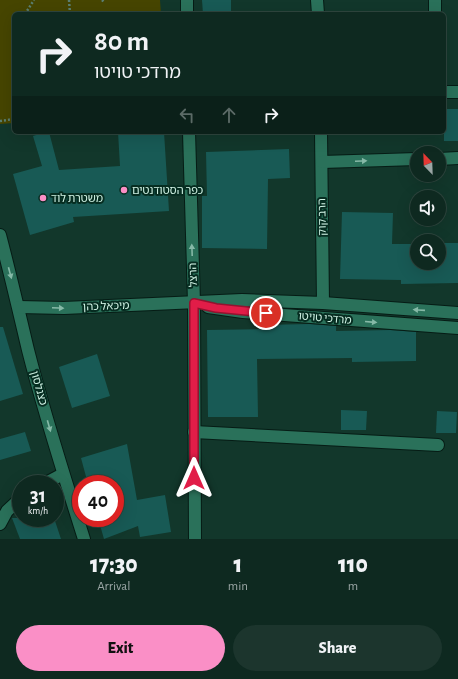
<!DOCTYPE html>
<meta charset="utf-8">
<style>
body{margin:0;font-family:"Alegreya Sans","Noto Sans Hebrew",sans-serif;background:#1c352d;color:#f1f3f6;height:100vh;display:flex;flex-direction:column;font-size:15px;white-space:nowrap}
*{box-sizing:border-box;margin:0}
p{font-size:13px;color:#9ba6a5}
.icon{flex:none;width:22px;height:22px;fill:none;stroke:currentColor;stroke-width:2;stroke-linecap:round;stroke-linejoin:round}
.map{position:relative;height:539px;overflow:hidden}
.sheet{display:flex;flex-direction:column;background:#0e2920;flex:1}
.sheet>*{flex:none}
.banner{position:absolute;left:12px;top:12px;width:434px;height:122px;border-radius:6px;box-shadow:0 4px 16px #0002,0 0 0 1px #2e453e;background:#0e2920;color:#f1f3f6;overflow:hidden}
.needle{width:26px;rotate:337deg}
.buttons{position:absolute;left:410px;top:146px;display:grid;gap:8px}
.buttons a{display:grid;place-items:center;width:36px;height:36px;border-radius:50%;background:#0e2920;box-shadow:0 4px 16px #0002,0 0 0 1px #2e453e;font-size:20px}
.speed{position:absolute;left:12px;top:475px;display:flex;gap:8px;font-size:20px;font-weight:700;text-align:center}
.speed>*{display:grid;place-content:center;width:52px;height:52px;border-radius:50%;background:#0e2920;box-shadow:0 4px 16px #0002,0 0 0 1px #2e453e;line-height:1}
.speed small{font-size:10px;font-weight:400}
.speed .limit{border:6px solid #d22;background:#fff;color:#111}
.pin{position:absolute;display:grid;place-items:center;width:34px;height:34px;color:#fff;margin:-17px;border:2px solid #fff;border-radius:50%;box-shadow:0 1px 4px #0007}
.me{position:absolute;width:44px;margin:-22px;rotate:0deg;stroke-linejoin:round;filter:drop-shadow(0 0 3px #0008)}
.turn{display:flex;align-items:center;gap:14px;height:84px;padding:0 16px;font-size:18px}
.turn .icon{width:52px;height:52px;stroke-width:2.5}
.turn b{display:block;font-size:28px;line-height:34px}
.lanes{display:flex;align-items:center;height:38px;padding:0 16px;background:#0003;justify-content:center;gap:20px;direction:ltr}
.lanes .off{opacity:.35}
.eta{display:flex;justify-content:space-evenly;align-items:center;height:68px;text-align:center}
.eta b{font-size:24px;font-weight:800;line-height:28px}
.cta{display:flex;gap:8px;margin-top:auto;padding:8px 16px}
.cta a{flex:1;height:46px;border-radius:24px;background:#fa8fc6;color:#111;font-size:16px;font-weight:800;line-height:46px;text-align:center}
.cta a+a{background:#1c352d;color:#f1f3f6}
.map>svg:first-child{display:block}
</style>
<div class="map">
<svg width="458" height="539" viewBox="0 0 458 539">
<rect width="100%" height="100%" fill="#12372b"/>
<path fill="#464500" d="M0,0H160L161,14H14V123L0,124Z"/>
<g fill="#185a55">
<path d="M202,0H231V14H203Z"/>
<rect x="444" y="109" width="14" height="32"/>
<path d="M46,132H49L59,170L120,166L118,132H164L169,211L73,217L74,222L30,235L13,174L42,166L33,136Z"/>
<path d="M289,149L290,178L268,179L267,249L202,248V196H207L206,152Z"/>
<path d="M342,212L393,213L392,244H417V263H439V243H458V283L401,284V280L340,279Z"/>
<path d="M309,324L336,326V331L390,330L416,332V361L352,362V358L257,359L258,417H208L207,330L263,329V325Z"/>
<path d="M0,327H3L23,394L0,401Z"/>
<path d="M97,354L110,396L72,408L59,367Z"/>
<path d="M341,410L367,411L366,430H341Z"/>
<path d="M437,411L457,412L456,433H436Z"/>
<path d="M25,432L31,451L0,460V439Z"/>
<path d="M127,444L137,500L165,495L171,532L140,537L138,526L104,539L98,518H115V484H88L81,458Z"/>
<path d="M12,518H54L61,539H20Z"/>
</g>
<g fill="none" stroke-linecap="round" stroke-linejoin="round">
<g stroke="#061c15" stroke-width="14">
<g id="minor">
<path d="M187,0V14"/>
<path d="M317,0L318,14"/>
<path d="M435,0V14"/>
<path d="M444,92H458"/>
<path d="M189,132L194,303L195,539"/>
<path d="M321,132L323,303"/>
<path d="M439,159L458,158"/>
<path d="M322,162L417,159"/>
<path d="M0,235C10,273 19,312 28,350C44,413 64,476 84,539"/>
<path d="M19,307L64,308L242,300L323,303L458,313"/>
<path d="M208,307L243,312L458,328"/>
<path d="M194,432L438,445"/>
<path d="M44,484L63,474"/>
<path d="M0,524L7,511L21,498"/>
</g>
</g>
<g stroke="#5b7f72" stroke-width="2.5" stroke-dasharray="2 2" stroke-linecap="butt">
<path d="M69,0L70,14"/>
<path d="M102,0L104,2"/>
<path d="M25,14L34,0"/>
<path d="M0,121L14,119"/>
</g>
<use href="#minor" stroke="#2a715a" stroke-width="12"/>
</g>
<defs><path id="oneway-solid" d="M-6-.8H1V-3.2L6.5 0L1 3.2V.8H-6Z"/></defs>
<g fill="#86b9a7">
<use href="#oneway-solid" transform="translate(361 161) rotate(-2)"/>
<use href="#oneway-solid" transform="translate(192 250) rotate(-92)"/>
<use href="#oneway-solid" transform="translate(10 273) rotate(75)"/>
<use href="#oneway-solid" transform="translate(58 308) rotate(2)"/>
<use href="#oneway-solid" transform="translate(419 310) rotate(-176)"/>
<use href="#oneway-solid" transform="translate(371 322) rotate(5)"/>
<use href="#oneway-solid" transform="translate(49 426) rotate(74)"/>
</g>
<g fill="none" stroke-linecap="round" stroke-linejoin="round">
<g stroke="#92132f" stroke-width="10">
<path id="route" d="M194,478V303L216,308L266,313"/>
</g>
<use href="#route" stroke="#e11d48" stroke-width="7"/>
</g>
<g fill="#fa8fc6" stroke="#062d21" stroke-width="1.5">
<circle cx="124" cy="190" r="4"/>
<circle cx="43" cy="198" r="4"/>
</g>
<g text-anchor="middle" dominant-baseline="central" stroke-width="4" stroke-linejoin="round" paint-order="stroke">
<g font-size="11" fill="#d2f4e6" stroke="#062d21" text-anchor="start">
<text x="132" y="190">כפר הסטודנטים</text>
<text x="51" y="198">משטרת לוד</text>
</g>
<g font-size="11" fill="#d2f4e6" stroke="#062d21">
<text transform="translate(322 217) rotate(-91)">הרב קוק</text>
<text transform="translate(193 275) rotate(-92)">הרצל</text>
<text transform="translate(106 306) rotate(-2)">מיכאל כהן</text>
<text transform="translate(325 318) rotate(5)">מרדכי טויטו</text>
<text transform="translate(39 388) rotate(74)">כצנלסון</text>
</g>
</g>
</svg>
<div class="buttons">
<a><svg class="needle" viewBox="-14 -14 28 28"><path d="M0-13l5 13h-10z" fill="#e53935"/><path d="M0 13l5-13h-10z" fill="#9ba6a5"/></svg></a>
<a><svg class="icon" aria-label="sound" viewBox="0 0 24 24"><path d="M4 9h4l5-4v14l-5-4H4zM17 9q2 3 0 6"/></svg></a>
<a><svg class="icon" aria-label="search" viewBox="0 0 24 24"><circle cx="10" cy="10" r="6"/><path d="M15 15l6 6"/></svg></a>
</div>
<div class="speed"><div>31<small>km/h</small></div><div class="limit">40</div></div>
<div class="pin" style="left:266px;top:313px;background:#d93025"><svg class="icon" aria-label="arrive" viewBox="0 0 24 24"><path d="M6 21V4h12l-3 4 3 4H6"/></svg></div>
<svg class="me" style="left:194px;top:478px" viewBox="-20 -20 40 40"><path d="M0-17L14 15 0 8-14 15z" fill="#e11d48" stroke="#fff" stroke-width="4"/></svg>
<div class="banner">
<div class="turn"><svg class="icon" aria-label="right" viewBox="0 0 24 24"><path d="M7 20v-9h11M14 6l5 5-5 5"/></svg><div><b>80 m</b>מרדכי טויטו</div></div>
<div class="lanes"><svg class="icon off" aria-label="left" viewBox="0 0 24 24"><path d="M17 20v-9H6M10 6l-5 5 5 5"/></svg><svg class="icon off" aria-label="ahead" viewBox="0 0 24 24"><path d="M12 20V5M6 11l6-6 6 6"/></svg><svg class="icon" aria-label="right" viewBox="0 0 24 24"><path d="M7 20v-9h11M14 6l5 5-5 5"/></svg></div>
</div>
</div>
<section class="sheet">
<div class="eta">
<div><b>17:30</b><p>Arrival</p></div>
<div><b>1</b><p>min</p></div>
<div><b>110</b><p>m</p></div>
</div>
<div class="cta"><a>Exit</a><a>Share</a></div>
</section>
